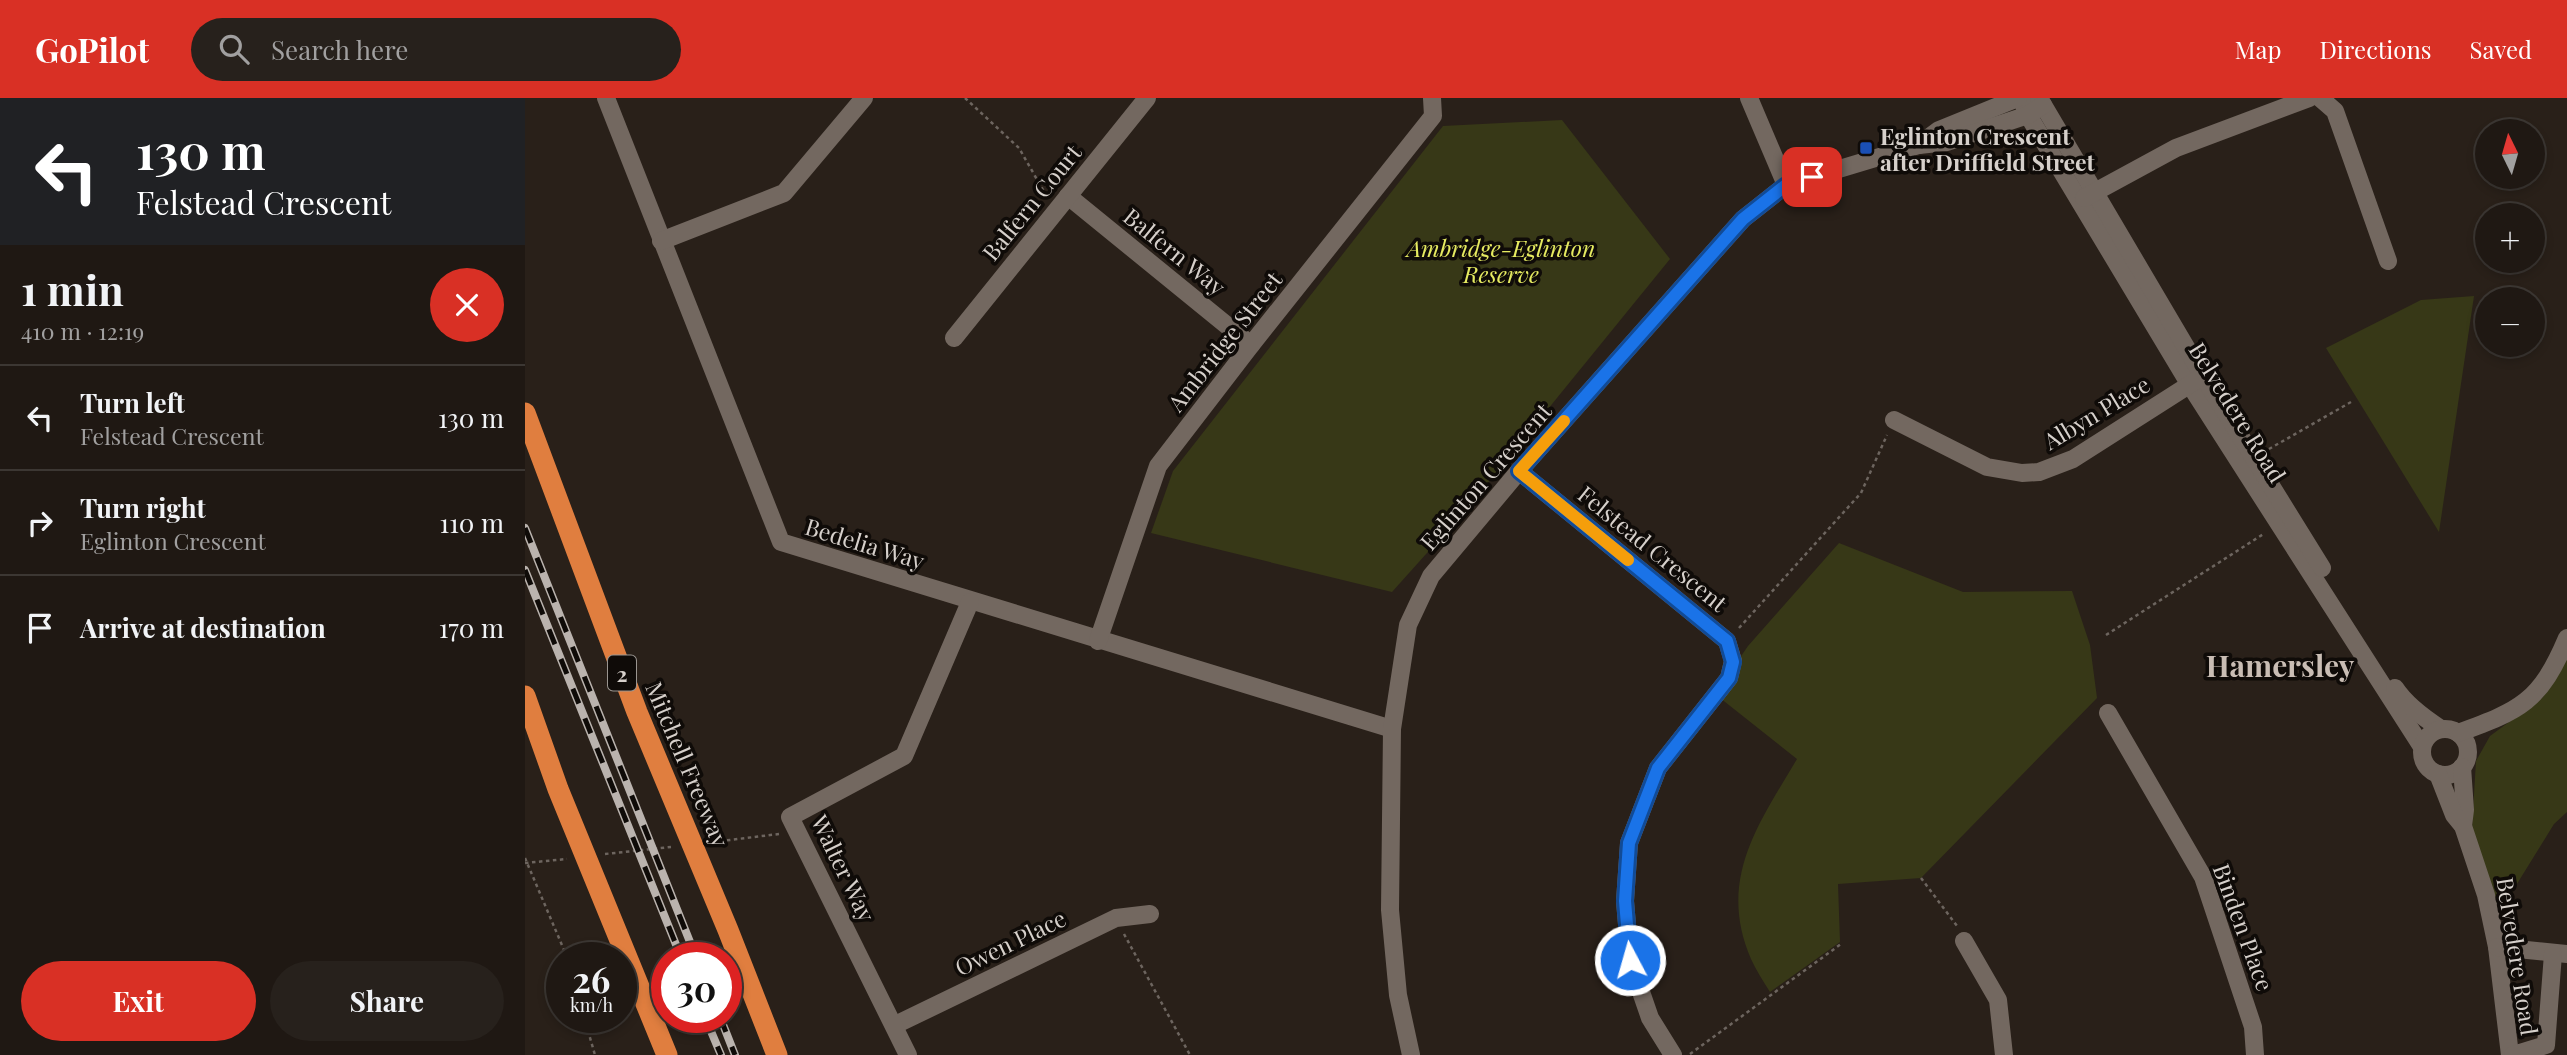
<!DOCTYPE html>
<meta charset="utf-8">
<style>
body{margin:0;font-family:"Playfair Display",serif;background:#27211c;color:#f1f3f6;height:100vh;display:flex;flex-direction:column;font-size:26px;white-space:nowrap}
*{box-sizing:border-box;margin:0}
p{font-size:23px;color:#a1a0a0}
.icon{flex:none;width:38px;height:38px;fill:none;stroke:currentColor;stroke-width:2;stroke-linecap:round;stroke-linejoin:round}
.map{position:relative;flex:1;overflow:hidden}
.drawer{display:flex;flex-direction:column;background:#1f1813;width:525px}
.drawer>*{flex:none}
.banner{background:#202124;color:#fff;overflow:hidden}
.needle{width:46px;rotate:355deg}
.buttons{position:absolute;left:1950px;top:21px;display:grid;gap:14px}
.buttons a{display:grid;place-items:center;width:70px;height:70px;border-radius:50%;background:#1f1813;box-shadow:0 4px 10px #0003,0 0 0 2px #3c3733;font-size:35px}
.speed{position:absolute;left:21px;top:844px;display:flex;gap:14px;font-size:35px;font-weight:700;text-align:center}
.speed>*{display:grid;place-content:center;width:91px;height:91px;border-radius:50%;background:#1f1813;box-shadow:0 4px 10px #0003,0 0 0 2px #3c3733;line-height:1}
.speed small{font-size:18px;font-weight:400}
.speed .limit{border:10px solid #d22;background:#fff;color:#111}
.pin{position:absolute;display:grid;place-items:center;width:60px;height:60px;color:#fff;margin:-30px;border-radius:14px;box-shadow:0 4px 10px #0006}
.me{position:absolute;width:77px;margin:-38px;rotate:354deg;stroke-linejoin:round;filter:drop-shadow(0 0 5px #0008)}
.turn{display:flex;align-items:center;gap:24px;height:147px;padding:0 21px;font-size:32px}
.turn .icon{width:91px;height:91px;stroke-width:2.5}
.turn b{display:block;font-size:49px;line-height:60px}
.round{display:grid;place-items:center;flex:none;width:74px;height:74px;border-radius:37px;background:#27211c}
.summary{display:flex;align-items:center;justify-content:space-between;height:119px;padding:0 21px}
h1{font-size:42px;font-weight:700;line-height:52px}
.button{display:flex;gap:14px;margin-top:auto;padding:14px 21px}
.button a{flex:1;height:80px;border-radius:42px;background:#d93025;color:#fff;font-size:28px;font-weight:700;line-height:80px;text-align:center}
.button a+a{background:#27211c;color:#f1f3f6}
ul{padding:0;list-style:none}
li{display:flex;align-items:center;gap:21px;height:105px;padding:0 21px;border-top:2px solid #3c3733}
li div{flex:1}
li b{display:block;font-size:26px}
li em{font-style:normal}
header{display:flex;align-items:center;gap:42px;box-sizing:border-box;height:98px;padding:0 35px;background:#d93025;color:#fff}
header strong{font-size:33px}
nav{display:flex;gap:38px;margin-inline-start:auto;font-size:24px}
.search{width:490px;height:63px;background:#27211c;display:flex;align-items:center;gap:18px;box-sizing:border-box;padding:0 24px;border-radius:38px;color:#a1a0a0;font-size:26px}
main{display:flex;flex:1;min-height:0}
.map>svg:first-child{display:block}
</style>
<header>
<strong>GoPilot</strong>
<div class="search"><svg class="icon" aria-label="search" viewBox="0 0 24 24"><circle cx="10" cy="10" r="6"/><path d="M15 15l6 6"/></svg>Search here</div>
<nav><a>Map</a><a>Directions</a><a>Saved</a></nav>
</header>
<main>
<section class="drawer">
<div class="banner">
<div class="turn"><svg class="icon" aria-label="left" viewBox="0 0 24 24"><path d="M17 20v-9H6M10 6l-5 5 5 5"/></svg><div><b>130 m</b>Felstead Crescent</div></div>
</div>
<div class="summary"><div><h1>1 min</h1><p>410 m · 12:19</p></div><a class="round" style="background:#d93025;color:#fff"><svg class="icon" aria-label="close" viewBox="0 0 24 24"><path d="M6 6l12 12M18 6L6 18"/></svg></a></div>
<ul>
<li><svg class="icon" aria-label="left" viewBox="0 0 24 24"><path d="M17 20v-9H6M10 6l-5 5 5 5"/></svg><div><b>Turn left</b><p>Felstead Crescent</p></div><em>130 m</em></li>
<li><svg class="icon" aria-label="right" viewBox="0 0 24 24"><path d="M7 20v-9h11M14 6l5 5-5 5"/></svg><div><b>Turn right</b><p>Eglinton Crescent</p></div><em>110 m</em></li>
<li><svg class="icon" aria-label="arrive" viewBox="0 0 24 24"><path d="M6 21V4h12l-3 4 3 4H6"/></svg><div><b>Arrive at destination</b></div><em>170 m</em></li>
</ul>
<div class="button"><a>Exit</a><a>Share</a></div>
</section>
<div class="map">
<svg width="2042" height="957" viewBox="0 0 2042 957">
<rect width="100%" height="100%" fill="#292019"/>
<g fill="#373817">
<path d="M1037,22L1145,161L945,407L867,494L626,435L648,373L918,28Z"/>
<path d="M1949,198L1914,434L1801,250L1896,202Z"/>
<path d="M1314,445L1438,494L1547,493L1565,547L1572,600L1396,780L1313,786L1315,844L1245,894C1238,883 1231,872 1226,861C1192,782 1233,727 1272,661L1190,596L1223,548Z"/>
<path d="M2042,560V714L2029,726L1969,823L1947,730L1951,663L1965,638L2018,599Z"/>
</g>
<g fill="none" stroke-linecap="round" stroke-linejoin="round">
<g stroke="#6d655f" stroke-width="2.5" stroke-dasharray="3.5 3.5" stroke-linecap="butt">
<path d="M440,0L494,50L522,99"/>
<path d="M1744,351L1826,304"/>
<path d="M1214,530L1336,395L1362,337"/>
<path d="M1581,537L1740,435"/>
<path d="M188,744L254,736"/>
<path d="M80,756L146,749"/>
<path d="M0,760L42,859"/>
<path d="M0,765L42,761"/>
<path d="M1396,780L1432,828"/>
<path d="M599,836L665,957"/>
<path d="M59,919L70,957"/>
<path d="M1165,956L1316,846"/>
</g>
<g stroke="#736860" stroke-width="18">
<path d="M81,0L256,444L867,631"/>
<path d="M1224,0L1261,87"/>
<path d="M1496,0L1503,17L1665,287L1897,649"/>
<path d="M1514,0L1678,278L1797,470"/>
<path d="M1795,0L1810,13L1863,163"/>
<path d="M1394,47L1414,32L1493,0"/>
<path d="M543,98L726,247"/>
<path d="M1559,100L1651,50L1784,0"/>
<path d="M136,143L259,95L339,0"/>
<path d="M429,240L622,0"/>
<path d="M1369,322L1462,369L1497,375L1514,374L1548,361L1675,280"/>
<path d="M994,373L1202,543L1208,563L1204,580L1133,670L1104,745L1100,803L1105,862L1125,920L1148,957"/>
<path d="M573,543L633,368L726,247L908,18L907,0"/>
<path d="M1870,590C1881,607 1899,620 1916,631"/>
<path d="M1583,615L1678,779L1728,929L1730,957"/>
<circle cx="1920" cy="654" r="23"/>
<path d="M1933,635C1996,612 2015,604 2042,540"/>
<path d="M1937,669L1940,712L1938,728"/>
<path d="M1913,676L1929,717L1938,728L1961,797L1972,849L1985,957"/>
<path d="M1439,843L1473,902L1479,957"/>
<path d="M1972,849L2042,856"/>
<path d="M370,927L591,820L625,816"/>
<path d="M383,957L265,719L379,658L445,504"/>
<path d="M886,957L873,897L865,812L867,631L883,527L906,478L994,373L1218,121L1261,87L1394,47L1422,44L1503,17L1518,7"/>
<path d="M1988,957L2021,947L2028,856"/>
</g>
<g stroke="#e07e3f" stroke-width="21">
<path d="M0,315L112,614L203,832L252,957"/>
<path d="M0,598L33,691L142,957"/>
</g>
<g stroke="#bab3ae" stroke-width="8">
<g id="rail">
<path d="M0,430L171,859"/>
<path d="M0,472L156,859"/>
<path d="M180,919L196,957"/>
<path d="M195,919L210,957"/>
</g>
</g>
<use href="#rail" stroke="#0f0b08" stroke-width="5" stroke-dasharray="16" stroke-linecap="butt"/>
</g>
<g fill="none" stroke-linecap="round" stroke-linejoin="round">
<g stroke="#114b97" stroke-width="18">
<path id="route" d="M1105,862L1100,803L1104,745L1133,670L1204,580L1208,564L1202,543L994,373L1218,121L1261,87L1287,79"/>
</g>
<use href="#route" stroke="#1a73e8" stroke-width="12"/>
<path stroke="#f59e0b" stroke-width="12" d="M1039,323L994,373L1103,462"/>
</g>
<rect fill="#1a4fb4" stroke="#0f0b08" stroke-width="2.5" x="1334" y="43" width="14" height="14" rx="3.5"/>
<g text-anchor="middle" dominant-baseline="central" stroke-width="7" stroke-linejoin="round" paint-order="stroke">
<rect fill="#0f0b08" stroke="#9a9590" stroke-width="2" x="83" y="557.5" width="28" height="35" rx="5"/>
<g font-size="21" font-weight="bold" fill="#d6d0cb">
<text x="97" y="575">2</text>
</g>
<g font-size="23" font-weight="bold" fill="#d6d0cb" stroke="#0f0b08" text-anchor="start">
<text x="1355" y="37">Eglinton Crescent<tspan x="1355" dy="26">after Driffield Street</tspan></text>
</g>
<g font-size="23" fill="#d6d0cb" stroke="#0f0b08">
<text transform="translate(506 104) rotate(-51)">Balfern Court</text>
<text transform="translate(650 153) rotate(39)">Balfern Way</text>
<text transform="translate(699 243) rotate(-52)">Ambridge Street</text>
<text transform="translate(1571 314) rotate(-31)">Albyn Place</text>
<text transform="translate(1713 314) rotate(58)">Belvedere Road</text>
<text transform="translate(960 378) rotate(-49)">Eglinton Crescent</text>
<text transform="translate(340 445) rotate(17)">Bedelia Way</text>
<text transform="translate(1128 450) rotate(39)">Felstead Crescent</text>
<text transform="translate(163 666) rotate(67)">Mitchell Freeway</text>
<text transform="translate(319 770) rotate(64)">Walter Way</text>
<text transform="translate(1719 829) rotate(70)">Binden Place</text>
<text transform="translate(485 844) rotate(-26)">Owen Place</text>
<text transform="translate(1993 858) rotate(81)">Belvedere Road</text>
</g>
<g font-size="23" font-style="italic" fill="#e6eb61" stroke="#0f0b08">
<text x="976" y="149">Ambridge-Eglinton<tspan x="976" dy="26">Reserve</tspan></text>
</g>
<g font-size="30" font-weight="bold" fill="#c9bdb4" stroke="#0f0b08">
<text x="1755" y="567">Hamersley</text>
</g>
</g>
</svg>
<div class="buttons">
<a><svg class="needle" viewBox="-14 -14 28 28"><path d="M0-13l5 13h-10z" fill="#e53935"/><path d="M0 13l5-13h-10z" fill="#a1a0a0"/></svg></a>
<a>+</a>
<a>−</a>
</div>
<div class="speed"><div>26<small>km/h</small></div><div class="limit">30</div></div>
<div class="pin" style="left:1287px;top:79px;background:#d93025"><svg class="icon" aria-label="arrive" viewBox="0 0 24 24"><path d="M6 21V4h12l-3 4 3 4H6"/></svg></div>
<svg class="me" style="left:1105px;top:862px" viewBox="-20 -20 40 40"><circle r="17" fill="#1a73e8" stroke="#fff" stroke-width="3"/><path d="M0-11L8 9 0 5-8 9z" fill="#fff"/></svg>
</div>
</main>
